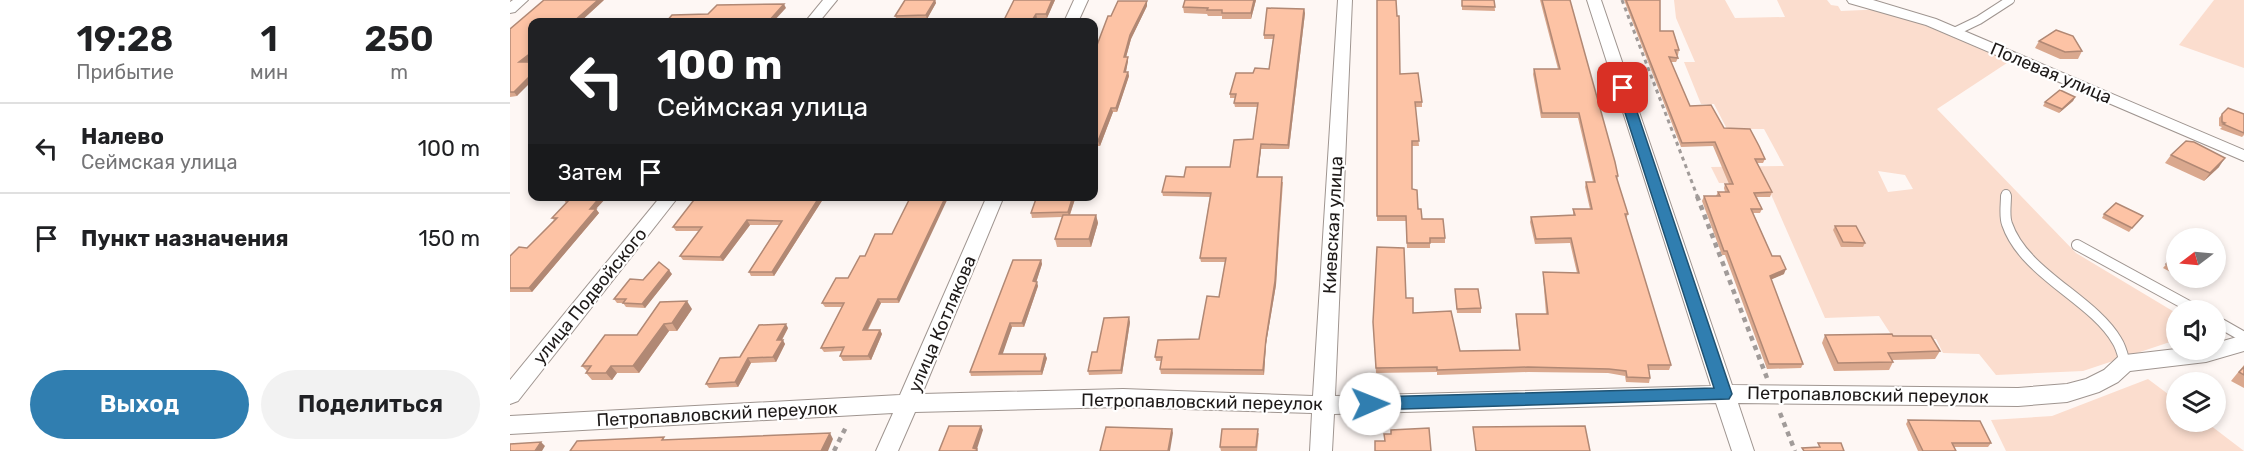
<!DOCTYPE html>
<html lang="ru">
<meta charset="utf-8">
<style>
body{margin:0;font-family:Rubik,sans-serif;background:#f2f2f2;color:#202124;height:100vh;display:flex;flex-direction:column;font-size:22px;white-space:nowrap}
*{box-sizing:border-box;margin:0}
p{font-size:20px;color:#757577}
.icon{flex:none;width:33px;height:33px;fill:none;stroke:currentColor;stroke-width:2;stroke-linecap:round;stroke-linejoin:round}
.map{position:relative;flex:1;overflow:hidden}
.sheet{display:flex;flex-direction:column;background:#fff;width:510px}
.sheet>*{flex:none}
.top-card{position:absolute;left:18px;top:18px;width:570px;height:183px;border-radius:12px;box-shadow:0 3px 9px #0003;background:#202124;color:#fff;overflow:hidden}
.needle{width:39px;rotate:254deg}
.buttons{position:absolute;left:1656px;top:228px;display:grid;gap:12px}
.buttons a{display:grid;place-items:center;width:60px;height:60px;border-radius:50%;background:#fff;box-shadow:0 3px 9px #0003;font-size:30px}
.pin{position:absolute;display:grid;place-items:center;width:51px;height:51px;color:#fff;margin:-26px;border-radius:12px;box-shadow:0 3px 9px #0006}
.me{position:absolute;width:66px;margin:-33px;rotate:89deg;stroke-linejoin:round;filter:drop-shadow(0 0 4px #0008)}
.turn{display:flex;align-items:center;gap:21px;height:126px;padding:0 30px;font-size:27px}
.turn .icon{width:78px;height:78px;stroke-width:2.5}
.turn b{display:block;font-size:42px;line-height:51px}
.then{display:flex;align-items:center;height:57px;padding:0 30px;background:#0003;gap:12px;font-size:22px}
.eta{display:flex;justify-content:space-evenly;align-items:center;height:102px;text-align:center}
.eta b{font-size:36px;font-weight:600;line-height:42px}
.button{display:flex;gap:12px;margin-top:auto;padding:12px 30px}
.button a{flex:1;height:69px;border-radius:36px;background:#307eb0;color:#fff;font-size:24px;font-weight:600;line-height:69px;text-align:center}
.button a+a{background:#f2f2f2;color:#202124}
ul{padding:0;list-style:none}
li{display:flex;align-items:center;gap:18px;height:90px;padding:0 30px;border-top:2px solid #e0e0e0}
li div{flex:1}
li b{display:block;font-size:22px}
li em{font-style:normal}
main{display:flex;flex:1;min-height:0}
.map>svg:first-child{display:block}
</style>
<main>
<section class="sheet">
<div class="eta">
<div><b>19:28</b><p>Прибытие</p></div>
<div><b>1</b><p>мин</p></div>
<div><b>250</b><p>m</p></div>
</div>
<ul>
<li><svg class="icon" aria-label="left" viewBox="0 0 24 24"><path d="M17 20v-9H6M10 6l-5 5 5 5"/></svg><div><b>Налево</b><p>Сеймская улица</p></div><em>100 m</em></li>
<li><svg class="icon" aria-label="arrive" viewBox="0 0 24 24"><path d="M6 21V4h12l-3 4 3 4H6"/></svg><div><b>Пункт назначения</b></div><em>150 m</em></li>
</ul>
<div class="button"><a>Выход</a><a>Поделиться</a></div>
</section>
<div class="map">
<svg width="1734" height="451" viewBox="0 0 1734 451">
<rect width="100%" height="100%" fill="#fef7f4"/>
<g fill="#fbddce" fill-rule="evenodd">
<path d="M1164,0H1215L1225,18L1275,17L1267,0H1317L1321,5L1328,6L1331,11L1376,9L1500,61L1427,109L1566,253L1666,313V340L1573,371L1486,375L1469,354L1433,353L1426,339H1384L1369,316L1315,318L1256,183H1209L1201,167L1274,166L1254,129H1217L1204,104H1191L1174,62H1185L1166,18ZM1368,171L1395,175L1403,189L1378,192Z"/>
<path d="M1704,0H1734V68L1669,45Z"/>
<path d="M1638,379L1666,400V422H1696L1734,451H1496L1481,420L1542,416Z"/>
</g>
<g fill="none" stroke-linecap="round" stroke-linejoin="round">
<g stroke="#9f9590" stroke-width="10">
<g id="service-far1">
<path d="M1444,32L1469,20L1500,0"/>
<path d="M1496,194V198"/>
</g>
</g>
<g stroke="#9f9590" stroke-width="12">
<g id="service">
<path d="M1496,196C1496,205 1494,216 1497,224C1514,274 1583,299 1607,341C1611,347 1613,356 1615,363"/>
<path d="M1567,245L1686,310"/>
<path d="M1706,321L1734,337"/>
</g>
</g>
<g stroke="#9f9590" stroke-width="2">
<g id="minor">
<path d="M3,0H18L5,12L0,13V2Z"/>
<path d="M313,0H327L309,22H295Z"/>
<path d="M564,0H578L568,22H554Z"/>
<path d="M828,0H842L825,396L1201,386L1077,0H1091L1222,385L1508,388L1557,384L1576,379L1594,370L1608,357L1615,355L1666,349L1706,350V343L1734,335V351L1696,362L1620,371L1608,382L1589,392L1557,402L1508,406L1228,403L1244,451H1222L1206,403L824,414L822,451H800L802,413L613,407L405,412L388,451H366L383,413L0,434V416L390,395L477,196H494L412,394L613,389L803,396Z"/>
<path d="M1337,0H1363L1426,19L1734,150V161L1416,25L1339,3Z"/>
<path d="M151,196H169L8,401L0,404V380Z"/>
</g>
</g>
<path stroke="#a19b99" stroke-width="3" stroke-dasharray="4 4" stroke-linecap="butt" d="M1112,0L1188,198"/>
<g stroke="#a19b99" stroke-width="4.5" stroke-dasharray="5 5" stroke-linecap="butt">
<path d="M1187,196L1257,378"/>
<path d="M1270,413L1285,451"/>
<path d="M324,451L337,425"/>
</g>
<use href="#service-far1" stroke="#fff" stroke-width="8"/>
<use href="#service" stroke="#fff" stroke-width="10"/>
<use href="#minor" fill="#fff" fill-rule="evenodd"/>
</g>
<g fill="#daa88e">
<path d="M94,0L70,22H22V58L17,62L7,96L0,97V29Z"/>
<path d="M425,0L426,3L417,19L387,20L385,16Z"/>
<path d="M504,0H545L537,18H527Z"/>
<path d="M675,0H746L741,19H712V16H698L697,14L674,13L673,7Z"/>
<path d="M867,0L890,74L912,102V107H905L909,146H902V189L912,219L935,238V243H920V248H897L896,221H867Z"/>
<path d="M952,0H984L985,11L952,10Z"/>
<path d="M1030,0H1060L1108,176L1107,180L1118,214L1116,219L1161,365L1159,370H1139L1140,378L1139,383L1116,382L1115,376L1098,373L1018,372L927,375V372L866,373L863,322L896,298L903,313L950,351L1009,350L1006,319V314H1036L1033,277V272L1067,273L1060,243L1025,244L1020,222L1021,217L1063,216V209H1080L1075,187L1076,182H1083L1068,118H1031L1023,74L1024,69H1048Z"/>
<path d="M1114,0H1150V31L1169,50L1168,55H1166L1168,58L1166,62H1161L1180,106L1214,128L1255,159L1253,163H1247L1262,192L1260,197H1247L1252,209L1250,213H1243L1262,256L1274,274L1261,279L1293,364L1291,368L1257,369L1215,255H1212L1192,201L1194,196H1206L1208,192H1215L1214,188L1215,184H1219L1203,146L1171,147Z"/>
<path d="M637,6L621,39L616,57H618V61L616,72H618L619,76L607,112H603L590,146H584V53L601,16Z"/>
<path d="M795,13L779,149H751L748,177L773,182L766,285L756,344L754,375L651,374L650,369L651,361H646L645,357L689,339L709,297L715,262H691L690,258L700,197L653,196L652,192L674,177L720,167L743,139L747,107H725L724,103L725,98H720V94L743,73L759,69L763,39H754V35Z"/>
<path d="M1529,41L1572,51L1568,59H1550L1525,48Z"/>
<path d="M1565,97L1563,101L1549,113L1533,106L1535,102Z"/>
<path d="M1712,114H1734V135L1732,137L1710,129L1712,127L1709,126V118Z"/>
<path d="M1661,155L1709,167L1694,181L1655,163Z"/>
<path d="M57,196L86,209L89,213L22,292H0V256L17,248L44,220L42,218L56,203L54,200Z"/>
<path d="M187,196H315L264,276H241L239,272L269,225H240L213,261L173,260L170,256L189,231H166L163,227Z"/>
<path d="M527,196H566L560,215H586L588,223L581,247H547L545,239L552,217L522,218L521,213Z"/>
<path d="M1594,214L1629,220L1619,232L1592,218Z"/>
<path d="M1325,226L1355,243L1353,247H1331L1323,230Z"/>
<path d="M382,234L389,303H371L358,330H370L372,334L361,360L333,361L330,356L332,351L314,352L311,348L332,307H315L312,303L338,278L355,256Z"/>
<path d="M1666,253V275L1653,268Z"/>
<path d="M531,260L532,264L526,282L528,286L514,327H502L492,354L537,358L532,375L461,376L460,372Z"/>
<path d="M162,274L135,308L116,307L113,303H107L104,299L133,280Z"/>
<path d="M1671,278H1697L1689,287Z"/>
<path d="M945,289L971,308V313H947Z"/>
<path d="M182,309L167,331H159L129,373H107L102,380H82L76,373L77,371L72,366L127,335Z"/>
<path d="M620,322L612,374L579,375L578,371L587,352Z"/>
<path d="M278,328L272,340L275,344L266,362L241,363L228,387L199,388L196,384L230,357Z"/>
<path d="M1315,335L1383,336L1430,351L1425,359L1382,360L1383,362L1379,370L1324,371L1312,343Z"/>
<path d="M1734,365V388L1721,381Z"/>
<path d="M1398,420L1481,443L1478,447H1444L1446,451H1408L1396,424Z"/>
<path d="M749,433L747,451H711L710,447Z"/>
</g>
<g fill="#b18874">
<path d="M88,0H94L70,22H63Z"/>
<path d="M425,0L426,3L417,19L416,15Z"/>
<path d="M542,0H545L537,18L536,14Z"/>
<path d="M744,0H746L741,19V13Z"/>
<path d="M637,1V6L621,39L615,61L614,57L620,35Z"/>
<path d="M274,4L276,8L263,22H258Z"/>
<path d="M794,9L795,13L779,149L778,145Z"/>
<path d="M526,14L527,18L524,22H521Z"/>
<path d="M22,52V58L12,66L9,62Z"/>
<path d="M618,57V61L615,76L614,72Z"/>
<path d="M618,72L619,76L607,112L606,108Z"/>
<path d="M22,74V81L7,96L4,92Z"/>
<path d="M1565,97L1563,101L1549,113L1552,109Z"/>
<path d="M601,108L603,112L590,146L588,141Z"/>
<path d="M751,144V149L747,181V177Z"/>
<path d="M1715,158L1709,167L1694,181L1700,173Z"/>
<path d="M772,177L766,285L756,344L754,375L753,370L756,339Z"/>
<path d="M91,196H98L86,209L89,213L22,292L19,288L80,209Z"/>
<path d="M310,196H315L264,276L262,272Z"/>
<path d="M436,196H439L389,303L387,299Z"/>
<path d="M563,196H566L559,217L558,212Z"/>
<path d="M586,215L588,223L581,247L579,239Z"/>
<path d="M237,220L240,225L213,261L210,257Z"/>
<path d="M531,260L532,264L525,286L523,281Z"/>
<path d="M1276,269L1274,274L1258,281L1260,276Z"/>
<path d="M159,270L162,274L135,308L132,304Z"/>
<path d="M527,282L528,286L514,327L512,323Z"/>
<path d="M368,299L371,303L355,334L353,330Z"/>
<path d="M177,301L182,309L167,331L162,323Z"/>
<path d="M619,317L620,322L612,374L611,370Z"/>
<path d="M500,323L502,327L491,359L489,354Z"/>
<path d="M154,324L159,331L129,373L123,366Z"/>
<path d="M276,324L278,328L269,345L267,340Z"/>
<path d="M370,330L372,334L361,360L358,356Z"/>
<path d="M273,340L275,344L266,362L263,357Z"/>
<path d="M535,354L537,358L532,375L531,371Z"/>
<path d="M238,358L241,363L228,387L225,382Z"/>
<path d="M101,366L107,373L102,380L96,373Z"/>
<path d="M471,426L473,430L467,449L468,451H464L463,448Z"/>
<path d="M662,429L663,433L660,451H658Z"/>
<path d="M320,433L323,439L318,451H311Z"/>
<path d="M31,442L35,446L32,451H25Z"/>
</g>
<g fill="#fdc3a5" stroke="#b18874" stroke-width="1.5">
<path d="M34,0H88L63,22H22V52L9,62H22V74L4,92H0V29Z"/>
<path d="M395,0H425L416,15L385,16Z"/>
<path d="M504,0H542L536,14H526L521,22H493Z"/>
<path d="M675,0H744L741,13H712V10H697L698,8L673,7Z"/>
<path d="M867,0H886L887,16H889L890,74L908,73L912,102H905L909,141H902V189L907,190L908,209H911L912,219H933L935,238H920V243H897L896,216H867Z"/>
<path d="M952,0H984L985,7L952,6Z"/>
<path d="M1032,0H1060L1105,162L1108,176H1106L1118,214H1115L1161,365H1138L1140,378L1117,377L1116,371L1099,369L1018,367L927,370V367L866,368L863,322L867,247L894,248L896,298H903V313L941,311L950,351L1010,350L1006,314H1038L1033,272L1069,273L1061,238L1026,239L1021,217L1065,215L1063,209H1082L1076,182H1085L1069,113H1032L1024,69H1050Z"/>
<path d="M1116,0H1150V31H1163L1169,50H1165L1168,58L1159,57L1180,106L1201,105L1214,128L1240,129L1249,146L1255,159H1245L1262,192L1244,193L1252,209H1241L1262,256H1270L1276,269L1260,276L1293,364H1259L1217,251H1214L1194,196H1210L1208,192H1219L1215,184H1223L1205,142L1172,143Z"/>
<path d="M608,1H637L620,35L614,57H618L614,72H618L606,108H601L588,141H584V53L598,16H601Z"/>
<path d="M274,4L258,22H156L162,15L198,14L207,5Z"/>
<path d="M757,8L794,9L778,145L751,144L747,177H772L765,281L756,339L753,370L650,369L652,357H645L648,340L689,339L697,296L709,297L716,258H690L701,193L652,192L656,176L674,177L676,167H720L724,140L743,139L748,103H724L726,94H720L726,73H743L745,68L759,69L764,35H754Z"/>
<path d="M1546,30L1563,36L1572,51L1555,52L1529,41Z"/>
<path d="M1550,90L1565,97L1552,109L1535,102Z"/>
<path d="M1718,108L1734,114V133L1713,124L1715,123L1712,122V114Z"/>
<path d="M1676,141L1684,142L1715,158L1700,173L1661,155Z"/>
<path d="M57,196H91L80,209H86L19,288H0V256L9,247L17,248L47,218H42L59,200H54Z"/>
<path d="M187,196H310L262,272H239L272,221L237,220L210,257L170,256L192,227H163Z"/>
<path d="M401,196H436L387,299H368L353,330H370L358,356H330L334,347L311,348L334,303H312L326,278H338L350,256H355L365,234H382Z"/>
<path d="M527,196H563L558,212L521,213Z"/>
<path d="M1606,203L1633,216L1622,228L1594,214Z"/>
<path d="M553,215H586L579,239H545Z"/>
<path d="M1325,226H1346L1355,243L1333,242Z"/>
<path d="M1666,253V269L1656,264Z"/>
<path d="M1706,258L1712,261L1706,268Z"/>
<path d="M503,260H531L523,281L527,282L512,323H500L489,354H535L531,371L460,372Z"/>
<path d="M149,262L159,270L132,304L113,303L116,299H104L120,279L133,280Z"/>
<path d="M1683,278H1697L1692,282Z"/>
<path d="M945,289H968L971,308L947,309Z"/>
<path d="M177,301L162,323L154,324L123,366H101L96,373H76L81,366H72L95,335H127L150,302Z"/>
<path d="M619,317L611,370L578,371L582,352H587L594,318Z"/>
<path d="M276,324L267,340H273L263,357L238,358L225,382L196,384L210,358L230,357L249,325Z"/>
<path d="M1382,334L1383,336H1421L1430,351L1378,353L1383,362L1328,363L1315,335Z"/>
<path d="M1734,367V375L1729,372Z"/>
<path d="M1398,420L1470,421L1481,443H1442L1446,451H1413Z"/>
<path d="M439,426H471L463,448L467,449L466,451H429Z"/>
<path d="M1075,426L1080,451H966L963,427Z"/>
<path d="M596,427L662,429L658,451H590Z"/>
<path d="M919,428L921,451H865V441H875L874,434H881V430Z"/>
<path d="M712,429H748L746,447H710Z"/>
<path d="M320,433L311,451H60L67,441L154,437L152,440Z"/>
<path d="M31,442L25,451H0V444Z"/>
<path d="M1308,443H1331L1334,451H1294L1292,448L1310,447Z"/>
</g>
<path fill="#307eb0" stroke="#1f5272" stroke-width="1.5" d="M1113,84L1119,88L1222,394L1219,399L860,410L855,408L852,404L855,399L860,397L1204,388L1107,88Z"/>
<g text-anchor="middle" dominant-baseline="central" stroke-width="4.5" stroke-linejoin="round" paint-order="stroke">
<g font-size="18" fill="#1e1a19" stroke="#fff">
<text transform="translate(1541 73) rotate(23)">Полевая улица</text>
<text transform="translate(823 225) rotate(-87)">Киевская улица</text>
<text transform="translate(80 296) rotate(-51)">улица Подвойского</text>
<text transform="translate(432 324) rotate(-67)">улица Котлякова</text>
<text transform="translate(1358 395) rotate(1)">Петропавловский переулок</text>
<text transform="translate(692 402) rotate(1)">Петропавловский переулок</text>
<text transform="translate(207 414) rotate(-3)">Петропавловский переулок</text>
</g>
</g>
</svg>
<div class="buttons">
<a><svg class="needle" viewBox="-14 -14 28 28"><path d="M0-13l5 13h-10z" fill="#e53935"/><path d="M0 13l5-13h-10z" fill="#757577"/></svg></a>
<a><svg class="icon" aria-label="sound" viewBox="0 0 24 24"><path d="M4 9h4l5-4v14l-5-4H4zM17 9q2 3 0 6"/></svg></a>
<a><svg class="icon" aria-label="layers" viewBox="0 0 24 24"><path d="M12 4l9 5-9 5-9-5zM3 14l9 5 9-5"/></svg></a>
</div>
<div class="pin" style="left:1113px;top:88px;background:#d93025"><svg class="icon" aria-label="arrive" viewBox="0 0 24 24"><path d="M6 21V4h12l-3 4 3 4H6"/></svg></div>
<svg class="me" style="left:860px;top:404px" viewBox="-20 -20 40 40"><circle r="19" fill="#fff"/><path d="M0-13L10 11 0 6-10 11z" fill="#307eb0"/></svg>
<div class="top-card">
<div class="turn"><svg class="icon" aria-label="left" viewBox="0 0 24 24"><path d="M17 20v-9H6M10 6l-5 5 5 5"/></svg><div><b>100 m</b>Сеймская улица</div></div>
<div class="then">Затем<svg class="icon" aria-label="arrive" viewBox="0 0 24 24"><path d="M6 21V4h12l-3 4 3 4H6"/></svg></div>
</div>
</div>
</main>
